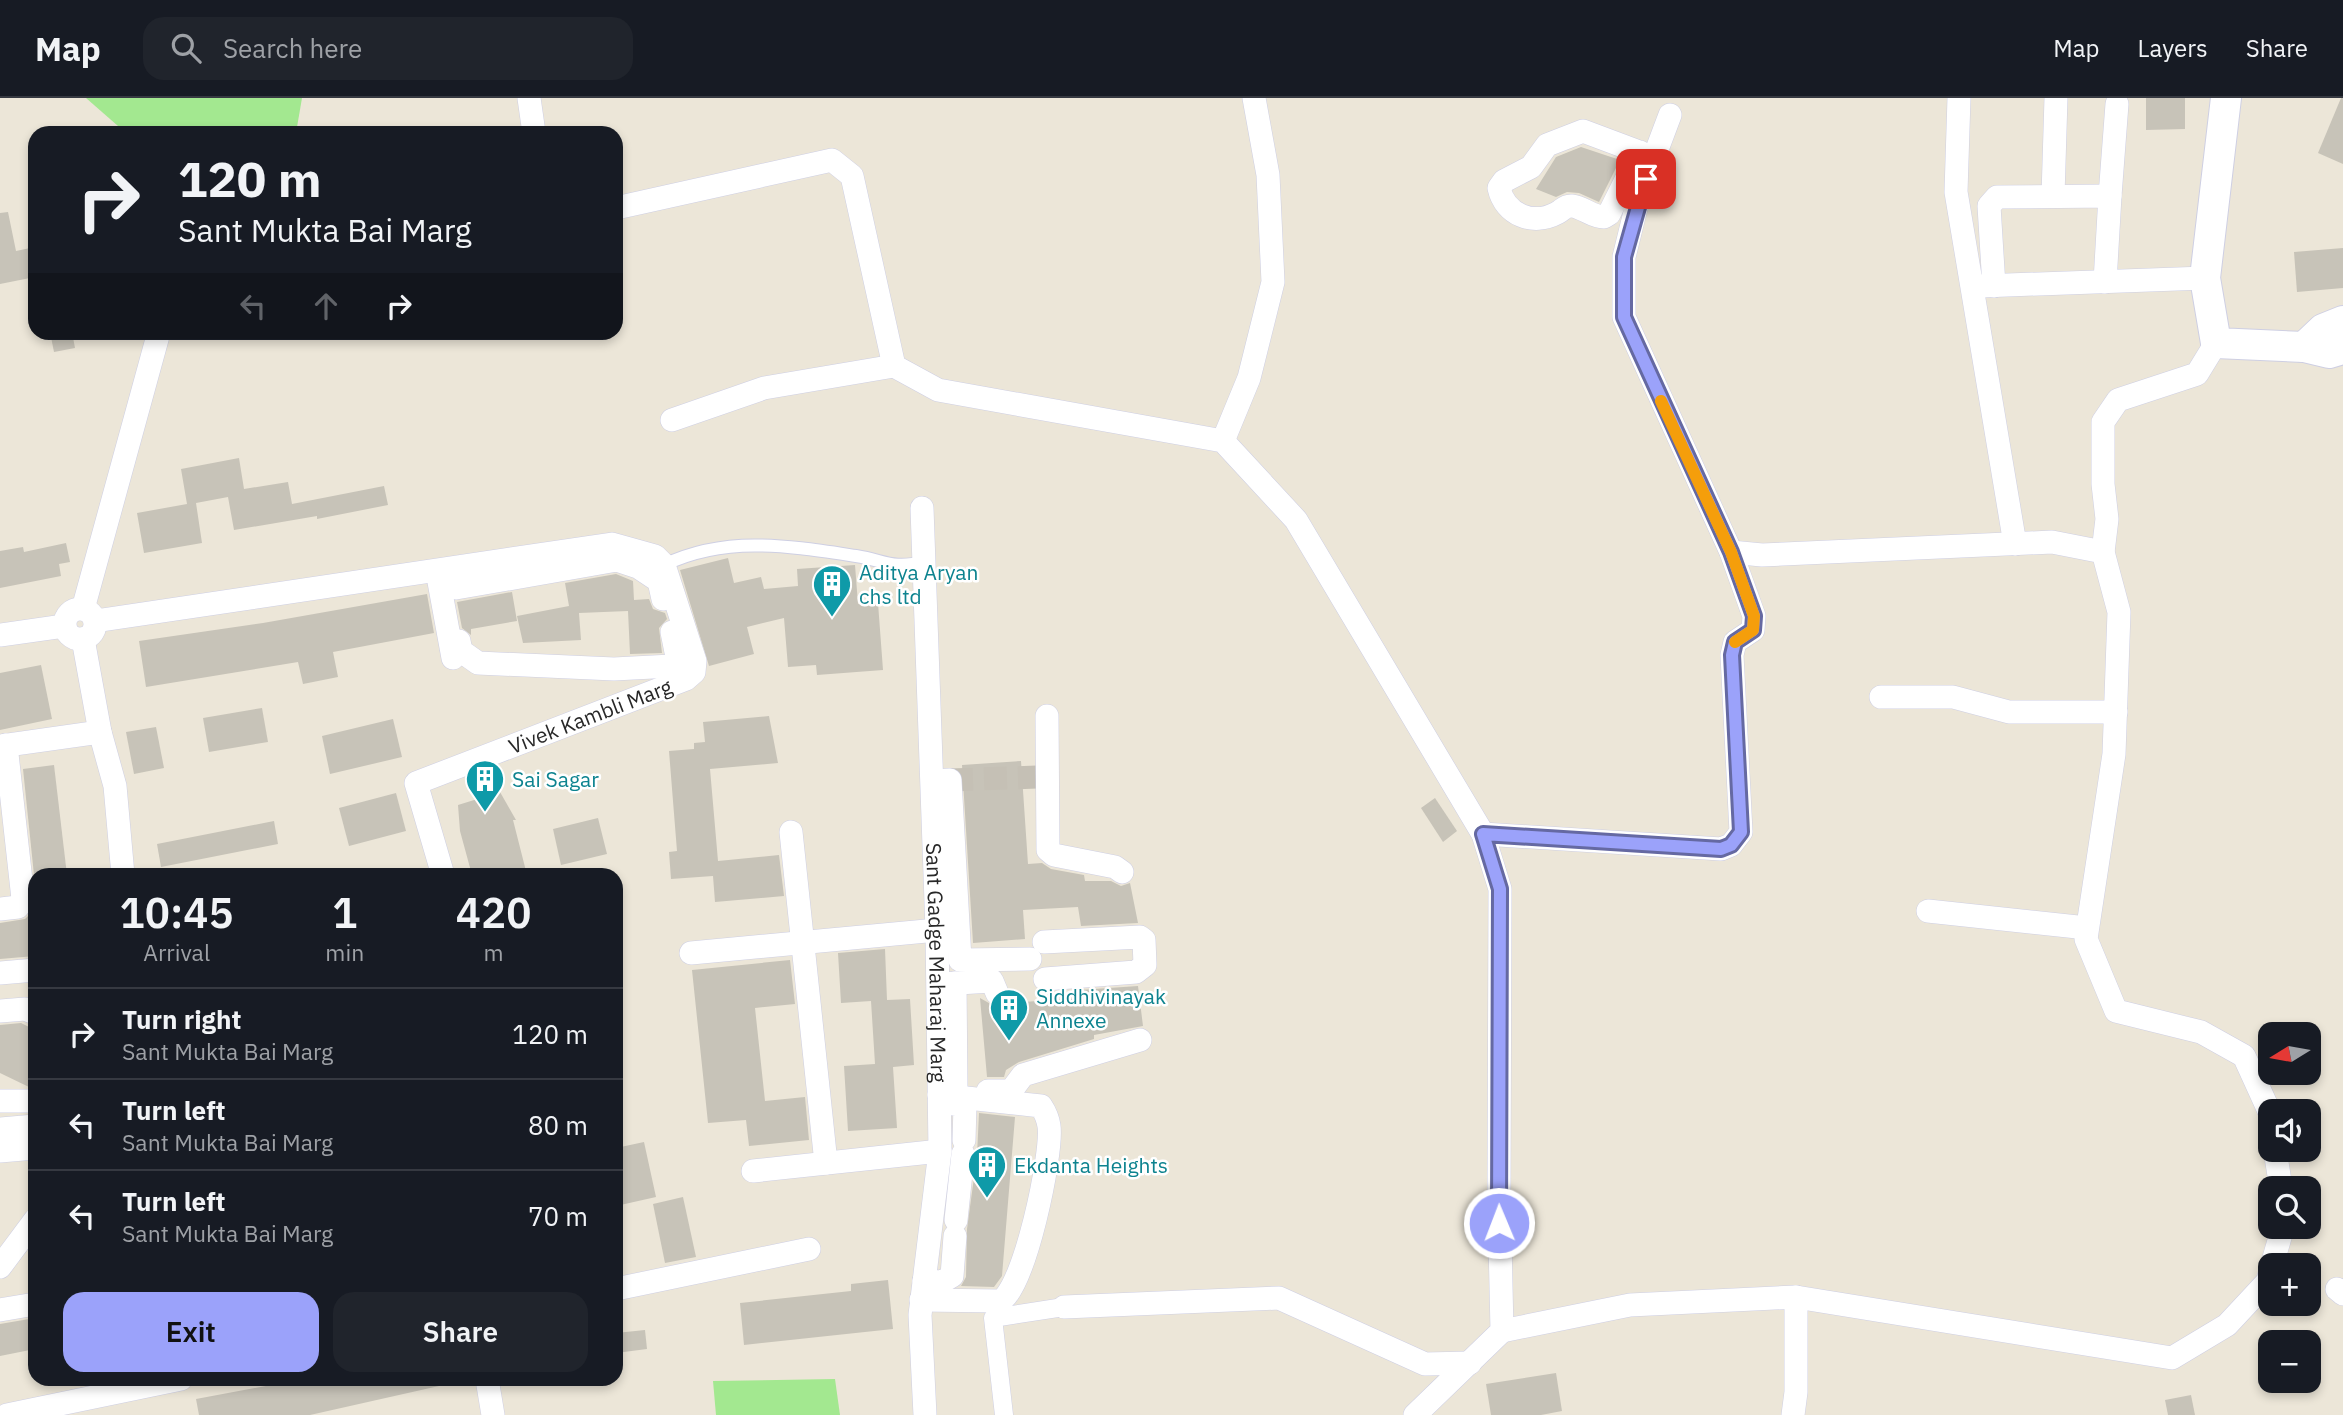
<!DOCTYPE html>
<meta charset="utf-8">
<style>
body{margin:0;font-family:"IBM Plex Sans",sans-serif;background:#20242c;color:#f1f3f6;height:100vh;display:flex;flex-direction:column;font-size:26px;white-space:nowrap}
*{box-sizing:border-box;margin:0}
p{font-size:23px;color:#9ea1a6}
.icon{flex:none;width:38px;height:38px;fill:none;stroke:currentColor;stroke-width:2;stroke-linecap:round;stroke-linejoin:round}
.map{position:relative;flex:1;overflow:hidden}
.drawer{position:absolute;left:28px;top:770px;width:595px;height:518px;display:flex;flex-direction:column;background:#171b24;border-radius:21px;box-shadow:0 4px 10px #0003}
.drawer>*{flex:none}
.guide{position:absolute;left:28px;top:28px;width:595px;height:214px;border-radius:21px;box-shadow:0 4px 10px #0003;background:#171b24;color:#f1f3f6;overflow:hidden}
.needle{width:46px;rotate:259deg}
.buttons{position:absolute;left:2258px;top:924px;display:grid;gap:14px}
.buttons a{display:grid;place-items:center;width:63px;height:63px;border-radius:14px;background:#171b24;box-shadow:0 4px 10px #0003;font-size:35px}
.pin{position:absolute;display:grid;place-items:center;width:60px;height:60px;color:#fff;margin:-30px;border-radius:14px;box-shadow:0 4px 10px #0006}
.me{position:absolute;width:77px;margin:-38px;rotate:359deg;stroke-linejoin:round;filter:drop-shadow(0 0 5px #0008)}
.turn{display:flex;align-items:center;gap:24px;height:147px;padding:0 35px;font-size:32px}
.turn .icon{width:91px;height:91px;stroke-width:2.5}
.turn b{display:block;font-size:49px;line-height:60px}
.lanes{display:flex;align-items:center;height:66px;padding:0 35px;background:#0003;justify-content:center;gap:35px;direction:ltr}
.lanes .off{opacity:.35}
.eta{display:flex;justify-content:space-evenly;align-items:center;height:119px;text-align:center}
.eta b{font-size:42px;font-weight:600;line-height:49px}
.cta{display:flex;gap:14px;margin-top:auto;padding:14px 35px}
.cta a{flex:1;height:80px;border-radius:21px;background:#9ba2fa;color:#111;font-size:28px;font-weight:600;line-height:80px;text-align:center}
.cta a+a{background:#20242c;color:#f1f3f6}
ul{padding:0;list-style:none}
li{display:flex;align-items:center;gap:21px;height:91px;padding:0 35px;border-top:2px solid #363941}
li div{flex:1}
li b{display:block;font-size:26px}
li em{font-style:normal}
header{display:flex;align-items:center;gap:42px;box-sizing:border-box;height:98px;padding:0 35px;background:#171b24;border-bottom:2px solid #363941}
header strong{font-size:33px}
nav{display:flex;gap:38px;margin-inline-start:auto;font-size:24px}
.search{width:490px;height:63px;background:#20242c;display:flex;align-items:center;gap:18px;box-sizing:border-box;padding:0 24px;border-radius:21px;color:#9ea1a6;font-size:26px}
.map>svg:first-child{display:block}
</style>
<header>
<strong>Map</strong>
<div class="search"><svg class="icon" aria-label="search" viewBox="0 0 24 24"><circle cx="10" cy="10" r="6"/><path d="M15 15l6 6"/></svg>Search here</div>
<nav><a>Map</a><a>Layers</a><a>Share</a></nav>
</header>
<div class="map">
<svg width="2343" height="1317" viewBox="0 0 2343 1317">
<rect width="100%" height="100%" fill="#ece6d8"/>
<g fill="#a3e890">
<path d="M86,0H302L296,35H126Z"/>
<path d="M835,1281L840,1317H716L713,1283Z"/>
</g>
<g fill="#c7c3b8">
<path d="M2146,0H2185V31L2146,32Z"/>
<path d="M2341,0H2343V66L2318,55Z"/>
<path d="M1581,49L1620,62L1599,104L1579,95L1567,94L1556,99L1536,91L1556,59Z"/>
<path d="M8,114L16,153L35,149V179L0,186V115Z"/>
<path d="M2343,150V190L2297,194L2294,154Z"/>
<path d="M50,234H72L75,250L54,254Z"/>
<path d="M239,360L244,391L288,384L292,406L384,388L388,407L317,421V418L234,432L228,399L196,405L202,445L144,455L137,415L187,406L181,371Z"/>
<path d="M66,445L70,464L59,466L61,478L0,490V453L23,449L24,454Z"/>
<path d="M728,460L734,485L761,479L764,491L798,488L797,471L855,467L858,506L878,505L883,572L817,577L816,567L788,569L784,520L747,529L754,556L709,568L680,472Z"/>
<path d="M616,476L633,483L634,502L649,501L653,511L665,515L667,521L659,530L662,555L630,556L628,513L579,515L581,542L523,545L517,518L569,508L565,485Z"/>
<path d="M512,494L517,523L471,531V537L462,530L457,504Z"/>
<path d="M427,496L434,535L333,554L338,579L303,586L298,564L146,589L139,543L263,525Z"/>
<path d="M41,567L52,621L0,632V575Z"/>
<path d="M262,610L268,644L209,654L203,620Z"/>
<path d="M769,618L778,665L710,671L718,763L779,757L784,798L715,804L713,778L671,781L669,754L677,753L669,653L694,651V645L705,644L703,624Z"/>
<path d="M393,621L402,659L330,676L322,638Z"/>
<path d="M156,629L164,670L134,676L126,634Z"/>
<path d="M1021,663L1028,766L1042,765L1051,771L1084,777L1085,783H1111L1121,788L1130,785L1138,825L1081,828L1078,809L1023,812L1025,841L973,845L962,667Z"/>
<path d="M54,667L67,777H34L23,671Z"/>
<path d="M500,694L516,722H513L527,777H472L460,733L458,707Z"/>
<path d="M396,695L406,733L349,748L339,710Z"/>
<path d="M1435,700L1457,733L1443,744L1421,710Z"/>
<path d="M598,720L607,756L561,767L553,731Z"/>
<path d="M274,723L278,746L161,769L157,746Z"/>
<path d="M35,811V858L0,861V825L25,821Z"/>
<path d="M885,851L887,902L910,901L914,967L893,969L897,1030L848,1033L844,968L875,966L871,903L841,905L838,855Z"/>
<path d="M790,862L795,906L755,910L765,1003L805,999L809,1042L749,1048L746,1022L708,1025L692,872Z"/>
<path d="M1138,888L1143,928L1094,937V941L1019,964L1006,972L1004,979H987L980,900L996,909L1009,902V905L1081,900L1080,892Z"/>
<path d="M21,925L35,932V979L29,989L0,975V927Z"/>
<path d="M979,1015L1015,1019L1002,1178L994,1189L961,1188L966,1179L967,1131L977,1057Z"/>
<path d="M644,1044L656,1099L616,1108V1089H620L616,1050Z"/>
<path d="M683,1099L696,1159L665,1165L653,1106Z"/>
<path d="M888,1182L893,1231L744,1247L740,1205L851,1193V1186Z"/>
<path d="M35,1220V1251L0,1258V1226Z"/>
<path d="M645,1232L647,1251L616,1255V1235Z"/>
<path d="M1556,1275L1562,1313L1541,1317H1491L1486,1286Z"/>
<path d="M303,1281H330L331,1286L356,1281H438L439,1288L310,1317H199L196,1301Z"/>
<path d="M2191,1297L2195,1317H2168L2165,1302Z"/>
</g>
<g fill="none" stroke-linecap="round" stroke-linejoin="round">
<path stroke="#c5c0b5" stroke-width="23" stroke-dasharray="23 11" stroke-linecap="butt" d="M950,682L1037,679"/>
<g stroke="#cecfe3" stroke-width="14">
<path id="service" d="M664,467C726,437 789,448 856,458C887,463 890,471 925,464"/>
</g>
<g stroke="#cecfe3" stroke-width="19">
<path id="pedestrian" d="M1004,1317L993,1220L1064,1209"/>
</g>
<g stroke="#cecfe3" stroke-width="24">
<g id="minor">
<path d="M529,0L534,35"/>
<path d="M1959,0L1956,94L2015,446"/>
<path d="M1640,54L1609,116L1604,119C1592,119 1583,109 1572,108C1565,107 1563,112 1557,115C1533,128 1505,117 1499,90L1504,83L1531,69L1547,47L1583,33L1655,60"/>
<path d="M2053,98L2056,0"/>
<path d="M2110,98L2117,6"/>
<path d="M616,110L832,62L852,78L894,268L938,292L1223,343L1296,422L1483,736L1500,791L1499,1098L1502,1233L1415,1317"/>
<path d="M1981,188L2205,180"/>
<path d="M1994,188L1989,108L1997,99L2110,98L2105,184"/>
<path d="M672,322L764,290L894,268"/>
<path d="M1223,343L1249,280L1273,184L1268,77L1254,0"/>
<path id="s1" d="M922,410L937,832L940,1053L920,1217L925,1317"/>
<path d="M1731,454L1762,457L2052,444L2103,454L2119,514L2114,656L2086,841L2116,913L2201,934L2244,958L2270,1015"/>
<path d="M2103,454L2107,421L2103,386V324L2118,302L2197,276L2216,245"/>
<path d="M437,473L453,560"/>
<path d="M456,490L617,462L638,469L659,483L663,501"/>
<circle cx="80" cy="526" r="15"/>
<path d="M83,511L159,234"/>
<path d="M95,523L612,446L655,458L664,467L695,563L694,574L686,581L416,685L443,777"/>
<path d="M0,537L64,528"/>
<path d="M83,541L100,634L115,688L123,777"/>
<path d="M459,543L461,553L478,565L614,571L672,568L678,564L672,534"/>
<path d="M1881,599H1953L2009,614H2116"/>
<path d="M1047,618L1048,752L1054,757L1115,769L1122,774"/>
<path d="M0,648L100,634"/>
<path d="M933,683L950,682L960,862L1030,861"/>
<path d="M791,734L826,1065"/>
<path d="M1483,736L1721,751L1731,747L1741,734L1732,557L1735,544L1753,532L1754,518L1731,454L1624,219V159L1638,102L1670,17"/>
<path d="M0,811L18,809L23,801L6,647"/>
<path d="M1928,813L2087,830"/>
<path d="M1044,844L1140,839L1144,842L1145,867L1136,874L1045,881"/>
<path d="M691,855L937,832"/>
<path d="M0,875L35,872"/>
<path d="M955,885L956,992"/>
<path d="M941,886L992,883L997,895"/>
<path d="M0,913L25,911L35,915"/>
<path d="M988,993H1011L1023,977L1140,942"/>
<path d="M0,1003H34"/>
<path d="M943,1005L965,1007L964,1042"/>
<path d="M0,1031L35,1028"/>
<path d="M2275,1052L2281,1090"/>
<path d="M0,1053L35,1050"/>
<path d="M753,1073L940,1053"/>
<path d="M956,1122L963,1056"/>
<path d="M2272,1167L2283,1129"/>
<path d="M0,1169L35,1122"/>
<path d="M924,1183L942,1184L952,1178L955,1138"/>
<path d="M616,1191L809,1151"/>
<path d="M2337,1191L2343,1196"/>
<path d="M921,1202L1000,1203C1024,1193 1053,1055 1049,1028C1048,1021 1045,1014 1041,1008L939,997"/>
<path d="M1064,1209L1279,1200L1425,1266L1470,1265"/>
<path d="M0,1212L35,1206"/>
<path d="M1502,1233L1630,1207L1796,1199L2172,1260L2227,1227L2268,1183L2270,1175"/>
<path d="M487,1281L493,1317"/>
<path d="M7,1317L181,1281"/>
<path d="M1793,1317L1796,1294V1199"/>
</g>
</g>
<g stroke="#cecfe3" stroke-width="32">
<g id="tertiary">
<path d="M2226,0L2205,180L2216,245L2304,249L2329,255L2343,251"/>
<path d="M2304,249L2323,231L2343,223"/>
</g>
</g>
<use href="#service" stroke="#fff" stroke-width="12"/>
<use href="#pedestrian" stroke="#fff" stroke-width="18"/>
<use href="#minor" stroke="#fff" stroke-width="23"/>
<use href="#tertiary" stroke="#fff" stroke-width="30"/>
</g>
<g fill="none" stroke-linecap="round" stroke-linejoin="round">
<g stroke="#6569a2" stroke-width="18">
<path id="route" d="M1499,1125L1500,791L1483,736L1721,751L1731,747L1741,734L1732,557L1735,544L1753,532L1754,518L1731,454L1624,219V159L1646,81"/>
</g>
<use href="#route" stroke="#9ba2fa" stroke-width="12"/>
<path stroke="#f59e0b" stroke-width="12" d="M1661,303L1731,454L1754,518L1753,532L1735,544"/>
</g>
<defs>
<g id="building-pin" transform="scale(2.0125)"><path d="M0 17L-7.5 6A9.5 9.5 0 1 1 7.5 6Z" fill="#0f9aa8" stroke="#fff"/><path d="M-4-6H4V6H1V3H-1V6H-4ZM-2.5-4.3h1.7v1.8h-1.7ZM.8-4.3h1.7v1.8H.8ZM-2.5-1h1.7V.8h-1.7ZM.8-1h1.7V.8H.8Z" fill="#fff"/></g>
</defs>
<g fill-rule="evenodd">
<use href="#building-pin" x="832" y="486"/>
<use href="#building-pin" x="485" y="681"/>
<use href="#building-pin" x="1009" y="910"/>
<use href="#building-pin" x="987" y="1067"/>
</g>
<g text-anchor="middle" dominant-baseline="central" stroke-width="5" stroke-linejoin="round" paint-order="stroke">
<g font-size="21" fill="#0d838f" stroke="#fff" text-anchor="start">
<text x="859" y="474">Aditya Aryan<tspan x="859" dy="24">chs ltd</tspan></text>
<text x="512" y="681">Sai Sagar</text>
<text x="1036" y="898">Siddhivinayak<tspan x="1036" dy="24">Annexe</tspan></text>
<text x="1014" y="1067">Ekdanta Heights</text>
</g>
<g font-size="21" fill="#282828" stroke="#fff">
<text transform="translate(590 618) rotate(-21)">Vivek Kambli Marg</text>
<text stroke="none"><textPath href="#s1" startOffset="455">Sant Gadge Maharaj Marg</textPath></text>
</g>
</g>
</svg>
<div class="buttons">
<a><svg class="needle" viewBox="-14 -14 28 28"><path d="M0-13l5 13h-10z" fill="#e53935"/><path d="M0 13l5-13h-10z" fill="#9ea1a6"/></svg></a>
<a><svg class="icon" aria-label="sound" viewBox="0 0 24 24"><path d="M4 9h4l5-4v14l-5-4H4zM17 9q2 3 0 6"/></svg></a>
<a><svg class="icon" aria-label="search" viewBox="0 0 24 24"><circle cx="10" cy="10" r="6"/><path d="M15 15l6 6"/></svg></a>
<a>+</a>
<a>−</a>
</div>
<div class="pin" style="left:1646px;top:81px;background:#d93025"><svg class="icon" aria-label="arrive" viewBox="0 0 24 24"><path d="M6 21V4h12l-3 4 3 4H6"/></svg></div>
<svg class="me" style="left:1499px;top:1125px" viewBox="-20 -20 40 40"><circle r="17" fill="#9ba2fa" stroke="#fff" stroke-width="3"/><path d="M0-11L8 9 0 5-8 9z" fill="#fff"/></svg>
<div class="guide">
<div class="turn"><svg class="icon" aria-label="right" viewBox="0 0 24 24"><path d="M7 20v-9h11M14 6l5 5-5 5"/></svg><div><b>120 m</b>Sant Mukta Bai Marg</div></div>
<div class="lanes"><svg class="icon off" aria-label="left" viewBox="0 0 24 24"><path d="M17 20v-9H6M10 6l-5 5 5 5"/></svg><svg class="icon off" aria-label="ahead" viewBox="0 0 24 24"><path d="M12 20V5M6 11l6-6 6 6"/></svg><svg class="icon" aria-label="right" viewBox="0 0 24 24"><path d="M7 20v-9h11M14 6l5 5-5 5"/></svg></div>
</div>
<section class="drawer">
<div class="eta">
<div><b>10:45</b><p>Arrival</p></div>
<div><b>1</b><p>min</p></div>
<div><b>420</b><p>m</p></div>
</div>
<ul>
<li><svg class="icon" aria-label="right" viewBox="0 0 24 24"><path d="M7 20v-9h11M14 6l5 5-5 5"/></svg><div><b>Turn right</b><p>Sant Mukta Bai Marg</p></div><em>120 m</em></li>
<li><svg class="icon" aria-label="left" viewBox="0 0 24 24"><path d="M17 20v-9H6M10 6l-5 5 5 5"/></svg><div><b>Turn left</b><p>Sant Mukta Bai Marg</p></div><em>80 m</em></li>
<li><svg class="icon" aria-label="left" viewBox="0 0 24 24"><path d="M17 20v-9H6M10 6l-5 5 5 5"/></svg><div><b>Turn left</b><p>Sant Mukta Bai Marg</p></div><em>70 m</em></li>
</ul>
<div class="cta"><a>Exit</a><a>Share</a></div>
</section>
</div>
